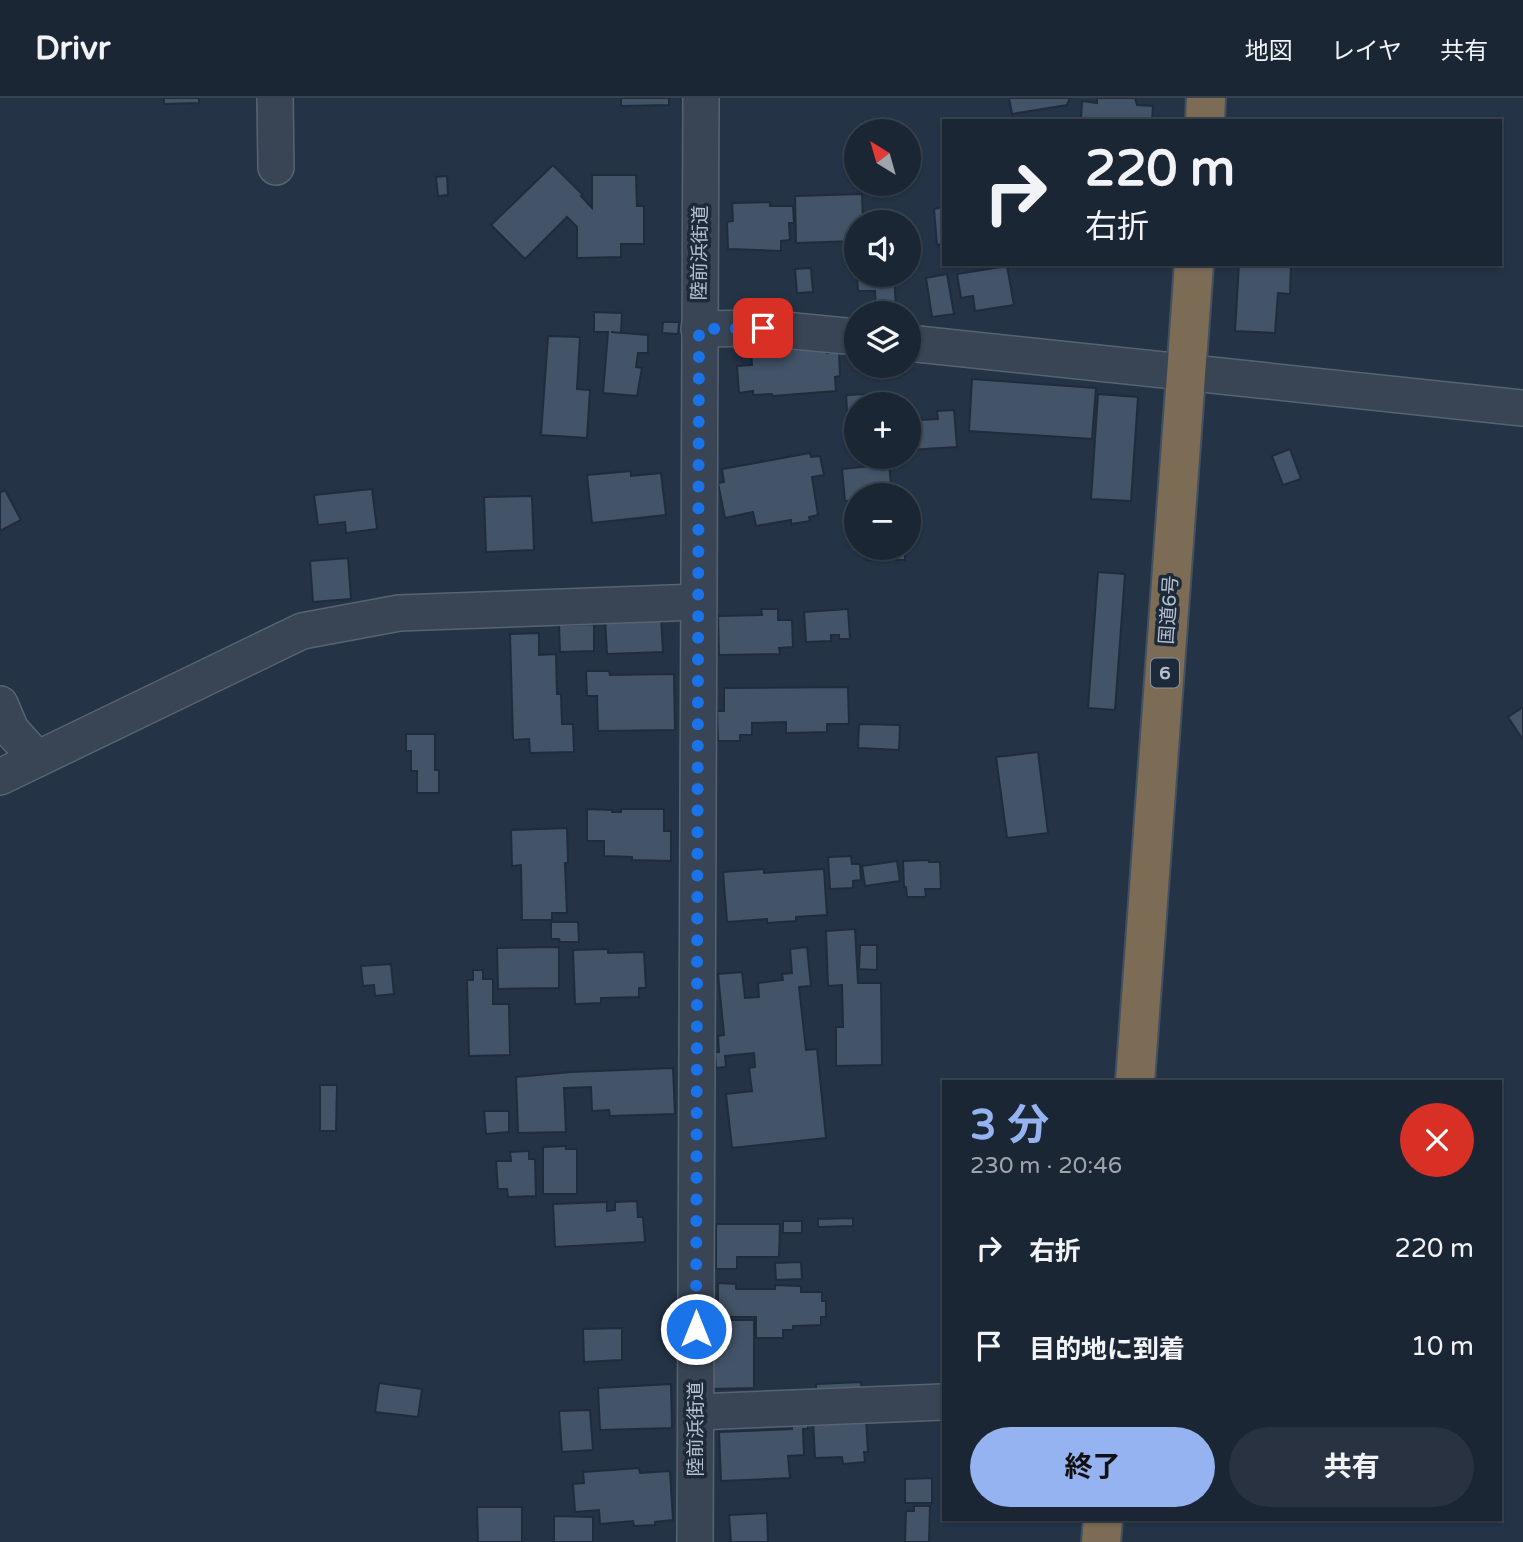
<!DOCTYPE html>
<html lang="ja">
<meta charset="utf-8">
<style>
body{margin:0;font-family:"Varela Round","Noto Sans JP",sans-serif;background:#283240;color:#f1f3f6;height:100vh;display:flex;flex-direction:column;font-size:26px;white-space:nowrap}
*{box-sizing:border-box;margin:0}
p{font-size:23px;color:#a0a5ac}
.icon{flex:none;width:38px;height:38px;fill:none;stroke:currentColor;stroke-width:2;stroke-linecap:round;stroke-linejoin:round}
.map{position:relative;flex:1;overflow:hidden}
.drawer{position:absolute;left:942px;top:982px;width:560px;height:441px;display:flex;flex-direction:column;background:#1b2634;border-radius:0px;box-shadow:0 2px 5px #0004,0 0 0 2px #39434f}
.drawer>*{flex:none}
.hud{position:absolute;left:942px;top:21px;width:560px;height:147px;border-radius:0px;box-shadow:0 2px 5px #0004,0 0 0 2px #39434f;background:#1b2634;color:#f1f3f6;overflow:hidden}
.needle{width:46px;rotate:323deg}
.controls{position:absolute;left:844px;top:21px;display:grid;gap:14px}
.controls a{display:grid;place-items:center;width:77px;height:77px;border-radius:50%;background:#1b2634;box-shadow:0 2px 5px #0004,0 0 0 2px #39434f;font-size:35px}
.pin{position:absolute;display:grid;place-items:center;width:60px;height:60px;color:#fff;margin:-30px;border-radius:14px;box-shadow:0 4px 10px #0006}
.me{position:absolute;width:77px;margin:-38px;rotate:0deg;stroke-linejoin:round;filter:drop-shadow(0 0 5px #0008)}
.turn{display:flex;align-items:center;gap:24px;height:147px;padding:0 28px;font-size:32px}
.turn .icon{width:91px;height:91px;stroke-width:2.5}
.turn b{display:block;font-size:49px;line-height:60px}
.round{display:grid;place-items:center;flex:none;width:74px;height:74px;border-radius:37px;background:#283240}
.headline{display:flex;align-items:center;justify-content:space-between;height:119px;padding:0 28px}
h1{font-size:42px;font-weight:700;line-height:52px;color:#95b2f1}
.action{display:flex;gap:14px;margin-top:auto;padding:14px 28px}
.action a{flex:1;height:80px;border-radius:42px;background:#95b2f1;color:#111;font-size:28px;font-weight:700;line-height:80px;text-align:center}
.action a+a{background:#283240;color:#f1f3f6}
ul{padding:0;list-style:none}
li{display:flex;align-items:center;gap:21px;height:98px;padding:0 28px}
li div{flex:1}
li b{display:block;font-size:26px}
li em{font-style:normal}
header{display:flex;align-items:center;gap:42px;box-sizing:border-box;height:98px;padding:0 35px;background:#1b2634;border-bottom:2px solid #39434f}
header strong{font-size:33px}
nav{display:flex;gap:38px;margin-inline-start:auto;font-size:24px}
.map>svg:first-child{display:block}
</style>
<header>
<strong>Drivr</strong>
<nav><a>地図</a><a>レイヤ</a><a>共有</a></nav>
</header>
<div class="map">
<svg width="1523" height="1444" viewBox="0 0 1523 1444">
<rect width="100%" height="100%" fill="#243346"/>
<g fill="#435368" stroke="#1f2c3c" stroke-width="2">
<path d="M164,0H199V5L164,6Z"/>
<path d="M621,0H669V7L621,8Z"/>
<path d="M1009,0H1070L1067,7L1012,16Z"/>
<path d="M1097,0H1135L1137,7L1153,8L1152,23H1081L1082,3L1097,5Z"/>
<path d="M553,67L583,97L581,98L592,110V77H636L637,108H644V146H621V159L577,160V129L567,119L525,161L491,127Z"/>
<path d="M447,78L448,97L438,98L436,79Z"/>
<path d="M940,87H943V146L937,147L934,111L943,109Z"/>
<path d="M862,96L863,124H856V143L796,145L795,98Z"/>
<path d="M770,104V108H793L794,125H789L790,142L781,143V153L728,151L727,124L733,123L732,105Z"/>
<path d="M1239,166H1291L1290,196L1278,195L1275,235L1235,233Z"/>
<path d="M1007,168L1014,207L975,213L973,198L961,200L957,176Z"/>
<path d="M811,170L813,194L797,195L795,171Z"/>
<path d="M947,176L954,216L932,219L926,180Z"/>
<path d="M857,177H894L896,211H876L875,193H858Z"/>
<path d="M594,214L622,215L621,235L611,234L648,237V255H638L636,269L642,270L637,298L603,295L608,234H594Z"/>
<path d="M663,224H679L678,236L662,235Z"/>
<path d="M548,238L580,239L577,291L590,292L587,340L541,337Z"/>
<path d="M803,247L804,252L826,249L827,255L839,253L840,278L835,279L836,293L773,298L772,296L753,297V293L739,295L737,268L752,267L751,253Z"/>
<path d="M871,268H904V276L871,274Z"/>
<path d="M972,281L1096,290L1092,341L969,333Z"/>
<path d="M892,295V306H856V345H849L846,297Z"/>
<path d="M1098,296L1138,299L1131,403L1091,401Z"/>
<path d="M954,312L957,349L908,352V333L920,332L919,322L938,321L937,313Z"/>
<path d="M1290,351L1301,381L1283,387L1272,358Z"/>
<path d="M810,355L811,359L820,358L824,377L812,379L818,417L809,419L810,423L791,426V422L756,428L753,414L725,420L718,385L724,384L722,371Z"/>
<path d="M889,366L892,397H856V402L845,403L842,371Z"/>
<path d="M631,373V378L661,375L666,417L592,425L587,377Z"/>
<path d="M372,391L377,431L346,435L345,424L318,427L314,397Z"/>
<path d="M5,392L21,422L0,433V395Z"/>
<path d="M532,398L534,452L486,454L484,399Z"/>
<rect x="866" y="450" width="39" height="12"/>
<path d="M348,460L351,501L313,504L310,463Z"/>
<path d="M1098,474L1125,476L1115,612L1088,610Z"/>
<path d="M761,511H778V522H792L793,549L779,550L780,556L719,557L718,518L762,517Z"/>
<path d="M848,511L850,541H839V537H831V543L806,544L804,514Z"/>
<path d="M661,518L663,554L607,556L605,521Z"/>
<path d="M594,526V553L560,554L559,527Z"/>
<path d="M539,535V557L556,556L557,596H561L562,626H573L574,654L530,655L529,641L513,642L510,536Z"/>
<path d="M586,573H609L610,577L674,576L675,632L598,633L597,598H587Z"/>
<path d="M848,589L849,626H827V634L786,635V624L752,625V637H740V643H718L717,613H724V590Z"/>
<path d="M1523,609V642L1508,619Z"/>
<path d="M859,626L900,627L899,652L858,650Z"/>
<path d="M406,636H435V672H439V695H417V673H411V653H406Z"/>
<path d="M1038,654L1048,735L1007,740L996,659Z"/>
<path d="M587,711L612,712V714H621V711H664V733H671V763L632,762V759L604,758V743H587Z"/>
<path d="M567,730L568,765H565L567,815H552V822H522L521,767L512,768L511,732Z"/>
<path d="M851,758L852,766H860L861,782L853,783V790L830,791L828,759Z"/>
<path d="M929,762V764H940L941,791H925L926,799H907L906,789H904L903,763Z"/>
<path d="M897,763L900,783L865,788L862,768Z"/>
<path d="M764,771V775L824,771L827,817L796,819V823L767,825V821L727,824L723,774Z"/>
<path d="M551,824H578L579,844H560L559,841H551Z"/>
<path d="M855,831L858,885H881L882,967L836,968V929H843L842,887L828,888L826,833Z"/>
<path d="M860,847H877V872L859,871Z"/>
<path d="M559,849V890L498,891L497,850Z"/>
<path d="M807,849L811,888L799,889L806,952L817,951L826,1040L732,1050L726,996L752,993L749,970L755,969L754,955L725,958L726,969L716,970L715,954H719L718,938L724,937L718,876L742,874L745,900L759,899L758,885L783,882L782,876L792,875L790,851Z"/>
<path d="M608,851V855L644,854L646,890H639V899L601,900V905L575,906L573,852Z"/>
<path d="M391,866L394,896L375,898L374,887L363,888L361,868Z"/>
<path d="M473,872H483V881H493V906H509L510,957L469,958L467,882H473Z"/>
<path d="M673,970L675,1016L610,1018L609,1012L592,1013L591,989L564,990L566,1034L518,1035L516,979L571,974Z"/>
<path d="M320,987H337L336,1033H320Z"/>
<path d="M484,1013H509V1034L486,1036Z"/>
<path d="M566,1048V1051H577V1096H543V1049Z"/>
<path d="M529,1053V1061H535L536,1098L508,1099L507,1091H498L496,1063H511L510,1054Z"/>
<path d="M637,1103L638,1119H643L645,1144L555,1149L553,1106L607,1104V1113L615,1112V1104Z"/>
<path d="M853,1120V1128L818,1129V1121Z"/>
<rect x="783" y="1123" width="19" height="12"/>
<path d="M716,1126H780L779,1159H737V1171H716Z"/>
<path d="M801,1164L802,1181L776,1182L775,1165Z"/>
<path d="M718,1185L736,1186V1191H775V1187L801,1188V1194H822V1203H826V1219H821V1227L793,1228V1232H783V1240H756V1219H718Z"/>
<path d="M712,1222H754V1290L713,1291Z"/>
<path d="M622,1230V1262L584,1264L583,1231Z"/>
<path d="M861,1284L862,1297L816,1298V1286Z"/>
<path d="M379,1285L422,1291L418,1319L375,1314Z"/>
<path d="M671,1286L672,1330L600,1332L598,1290Z"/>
<path d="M590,1312L593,1352L562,1354L559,1313Z"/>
<path d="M866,1320L868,1354H864L865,1364L843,1366L842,1359L815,1360L813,1322Z"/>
<path d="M808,1321V1331H803L804,1357L788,1358L790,1380L721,1383L719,1334L792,1331V1322Z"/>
<path d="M639,1370L640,1375L670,1373L673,1422L655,1424V1427L634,1428L633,1423L600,1426L599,1412L575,1414L573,1386L584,1385L583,1374Z"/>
<path d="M932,1380V1405H905V1381Z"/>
<path d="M914,1408H930L929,1444H905L906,1413H914Z"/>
<path d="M477,1409H522V1444H478Z"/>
<path d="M767,1415L768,1444H731L729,1417Z"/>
<path d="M554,1418L593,1419V1444H554Z"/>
</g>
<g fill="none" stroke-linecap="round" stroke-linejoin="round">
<g stroke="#586372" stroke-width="38">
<g id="minor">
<path d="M275,0L276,69"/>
<path d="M699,231L763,230L856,239"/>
<path d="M908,245L1523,310"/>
<path d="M0,606L11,632L37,661"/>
<path d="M0,679L302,533L399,515L698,504"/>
<path d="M696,1314L943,1304"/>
<path d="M695,1444L701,0"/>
</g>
</g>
<g stroke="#43505f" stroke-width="42">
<g id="highway">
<path d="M1205,23L1206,0"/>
<path d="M1135,984L1194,166"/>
<path d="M1101,1444L1103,1421"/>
</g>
</g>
<use href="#minor" stroke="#394555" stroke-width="35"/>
<use href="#highway" stroke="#7c6b55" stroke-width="38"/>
</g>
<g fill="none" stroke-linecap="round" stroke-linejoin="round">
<path stroke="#1a73e8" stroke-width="12" stroke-dasharray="0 21.6" d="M696,1231L699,231L763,230"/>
</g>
<g text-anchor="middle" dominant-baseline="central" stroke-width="7" stroke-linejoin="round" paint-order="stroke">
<rect fill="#1d2a3a" stroke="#8993a2" stroke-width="2" x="1151" y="560.5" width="28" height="29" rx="5"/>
<g font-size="18" font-weight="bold" fill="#b7c0ce">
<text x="1165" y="575">6</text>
</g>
<g font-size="19" fill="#b7c0ce" stroke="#1d2a3a">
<text transform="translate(700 155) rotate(-89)">陸前浜街道</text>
<text transform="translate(1169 512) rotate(-86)">国道6号</text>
<text transform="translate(696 1331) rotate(-90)">陸前浜街道</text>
</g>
</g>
</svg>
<div class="controls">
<a><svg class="needle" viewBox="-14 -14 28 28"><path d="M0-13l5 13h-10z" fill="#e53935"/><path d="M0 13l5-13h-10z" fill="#a0a5ac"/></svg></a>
<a><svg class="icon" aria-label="sound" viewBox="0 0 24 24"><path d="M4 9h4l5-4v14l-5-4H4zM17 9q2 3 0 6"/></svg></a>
<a><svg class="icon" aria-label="layers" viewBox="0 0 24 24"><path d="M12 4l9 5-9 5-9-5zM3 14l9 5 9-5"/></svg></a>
<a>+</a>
<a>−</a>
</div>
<div class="pin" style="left:763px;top:230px;background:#d93025"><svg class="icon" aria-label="arrive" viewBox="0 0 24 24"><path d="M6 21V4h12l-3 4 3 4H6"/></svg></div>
<svg class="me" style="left:696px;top:1231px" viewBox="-20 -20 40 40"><circle r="17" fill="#1a73e8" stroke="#fff" stroke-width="3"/><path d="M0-11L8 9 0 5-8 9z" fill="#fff"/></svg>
<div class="hud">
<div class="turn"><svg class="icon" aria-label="right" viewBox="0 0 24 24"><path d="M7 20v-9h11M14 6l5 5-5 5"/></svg><div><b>220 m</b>右折</div></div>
</div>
<section class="drawer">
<div class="headline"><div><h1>3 分</h1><p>230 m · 20:46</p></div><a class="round" style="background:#d93025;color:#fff"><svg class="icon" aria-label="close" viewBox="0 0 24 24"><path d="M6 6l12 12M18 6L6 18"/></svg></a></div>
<ul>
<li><svg class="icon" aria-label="right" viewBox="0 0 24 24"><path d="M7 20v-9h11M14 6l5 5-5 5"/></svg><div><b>右折</b></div><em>220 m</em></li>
<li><svg class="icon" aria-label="arrive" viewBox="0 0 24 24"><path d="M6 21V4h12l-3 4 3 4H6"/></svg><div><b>目的地に到着</b></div><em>10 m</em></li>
</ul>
<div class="action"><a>終了</a><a>共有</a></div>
</section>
</div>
